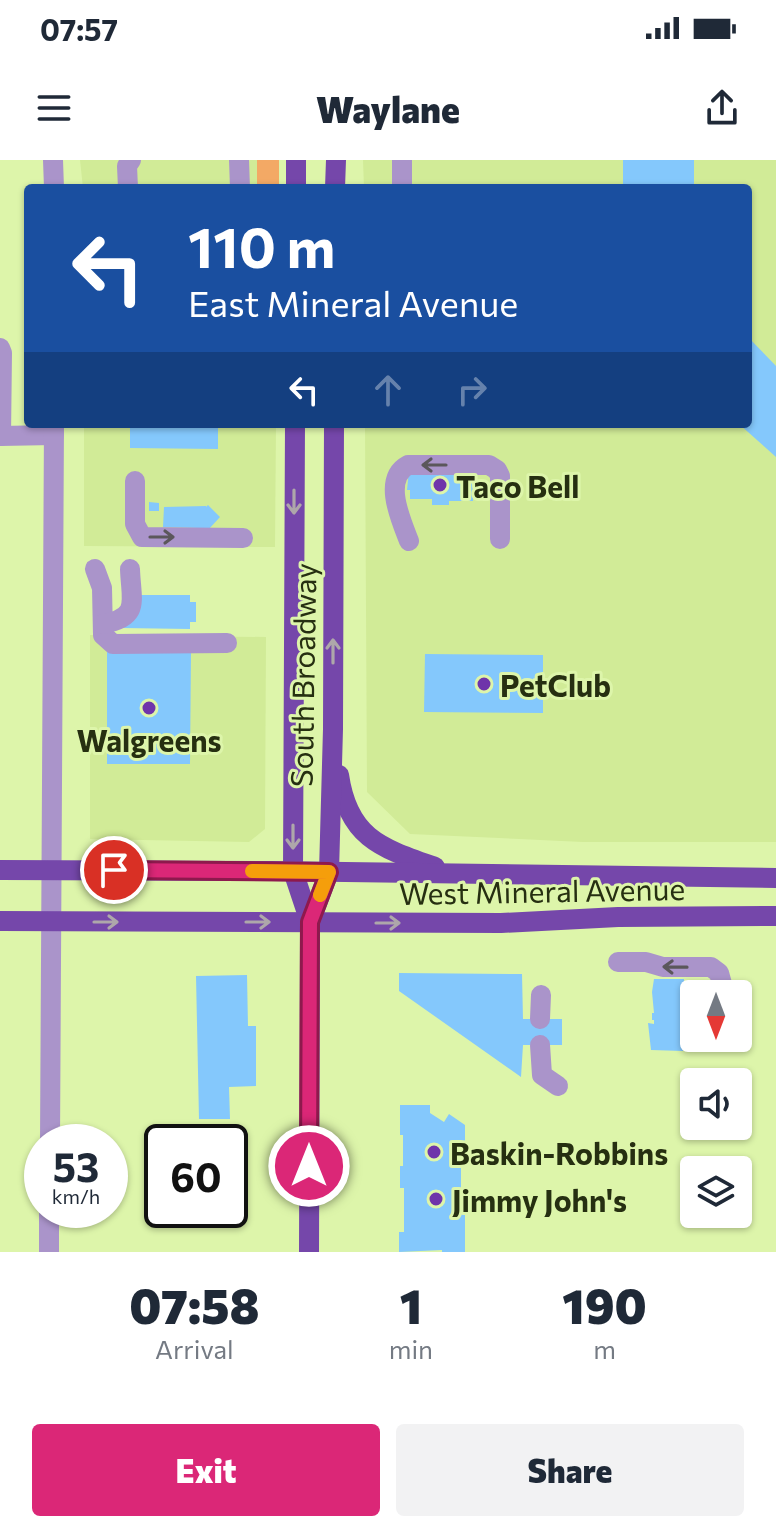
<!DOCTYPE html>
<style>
body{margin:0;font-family:Commissioner,sans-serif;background:#f2f2f3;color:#1f2937;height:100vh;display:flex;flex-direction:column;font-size:30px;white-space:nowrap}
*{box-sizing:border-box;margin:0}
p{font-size:26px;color:#747a83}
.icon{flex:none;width:44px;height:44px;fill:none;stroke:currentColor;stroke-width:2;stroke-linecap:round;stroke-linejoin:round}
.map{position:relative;height:1092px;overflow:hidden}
.side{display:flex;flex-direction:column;background:#fff;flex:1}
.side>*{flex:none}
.hud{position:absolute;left:24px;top:24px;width:728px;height:244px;border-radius:8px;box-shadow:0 2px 6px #0004;background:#1a4fa0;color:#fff;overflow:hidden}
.needle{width:52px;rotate:180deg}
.fabs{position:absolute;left:680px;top:820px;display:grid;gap:16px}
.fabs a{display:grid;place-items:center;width:72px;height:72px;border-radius:8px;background:#fff;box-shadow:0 2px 6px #0004;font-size:40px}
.speed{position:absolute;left:24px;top:964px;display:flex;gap:16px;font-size:40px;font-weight:700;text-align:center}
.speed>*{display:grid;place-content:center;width:104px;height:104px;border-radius:50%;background:#fff;box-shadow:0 2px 6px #0004;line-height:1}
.speed small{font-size:20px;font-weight:400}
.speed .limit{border:4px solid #111;border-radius:12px;background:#fff;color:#111}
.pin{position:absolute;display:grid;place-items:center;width:68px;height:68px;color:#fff;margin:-34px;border:4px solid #fff;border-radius:50%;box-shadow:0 2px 8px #0007}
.me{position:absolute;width:88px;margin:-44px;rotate:0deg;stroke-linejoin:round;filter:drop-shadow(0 0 6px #0008)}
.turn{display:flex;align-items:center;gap:28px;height:168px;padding:0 32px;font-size:36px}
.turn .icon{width:104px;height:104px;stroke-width:2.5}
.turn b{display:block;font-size:56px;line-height:68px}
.lanes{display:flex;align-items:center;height:76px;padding:0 32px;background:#0003;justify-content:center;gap:40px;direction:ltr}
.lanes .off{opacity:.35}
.eta{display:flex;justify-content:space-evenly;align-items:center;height:136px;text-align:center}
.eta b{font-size:48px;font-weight:800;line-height:56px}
.primary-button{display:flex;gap:16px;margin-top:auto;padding:16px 32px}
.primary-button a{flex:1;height:92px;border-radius:8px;background:#db2777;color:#fff;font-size:32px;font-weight:800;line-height:92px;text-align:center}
.primary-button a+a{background:#f2f2f3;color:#1f2937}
.status{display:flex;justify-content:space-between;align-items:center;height:56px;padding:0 40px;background:#fff;direction:ltr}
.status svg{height:22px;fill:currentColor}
header{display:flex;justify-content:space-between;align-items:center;height:104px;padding:0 32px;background:#fff;font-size:36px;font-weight:800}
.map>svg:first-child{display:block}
</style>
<div class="status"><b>07:57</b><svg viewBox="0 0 49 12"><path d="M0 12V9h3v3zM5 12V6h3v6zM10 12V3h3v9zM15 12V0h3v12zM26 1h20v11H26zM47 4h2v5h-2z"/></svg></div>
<header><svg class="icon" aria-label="menu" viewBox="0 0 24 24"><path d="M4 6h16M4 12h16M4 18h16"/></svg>Waylane<svg class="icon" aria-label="share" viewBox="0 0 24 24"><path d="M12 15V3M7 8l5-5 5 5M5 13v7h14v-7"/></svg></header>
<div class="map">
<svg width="776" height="1092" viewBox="0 0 776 1092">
<rect width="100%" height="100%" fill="#ddf5aa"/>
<g fill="#d1eb97">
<path d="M80,0H277V28H83Z"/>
<path d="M363,0H776V682H583L410,674L367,632L365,264H748V28H364Z"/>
<path d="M84,264H276L275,387L84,386Z"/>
<path d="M90,475L266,477L265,669L249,682L90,679Z"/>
</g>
<path fill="#f3a965" d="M257,0H279V28H265V25H257Z"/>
<g fill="#84c8fc">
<rect x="623" y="0" width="71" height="28"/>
<path d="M748,177L776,206V297L739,264H748Z"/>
<path d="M130,264H218V289L130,288Z"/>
<path d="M473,309V341H449V345H432V339H410V330H407L409,310Z"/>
<path d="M149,342L159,343V351H149Z"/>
<path d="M208,345L220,357L208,370L198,368L163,367L164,347L206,346V347Z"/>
<path d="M135,435H190V442H196V462H190V469L122,468Z"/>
<path d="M107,492L191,493L190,604H107Z"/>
<path d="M425,494L543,495V553L424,552Z"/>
<path d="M399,813L522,814L523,859H562V885H523L521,917L399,831Z"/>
<path d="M247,815L248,866H256V926L229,927L230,959H199L196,816Z"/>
<path d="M654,819H684V855H686V865H684L683,891L651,890L648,863L654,864V860H652V853H654L652,832Z"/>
<path d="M400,945H430V953L444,962L449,954L465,965V985H461V1044H465V1092H442V1090L399,1092V1072H404V1028H400V1006H403V975H400Z"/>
</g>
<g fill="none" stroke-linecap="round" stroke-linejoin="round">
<g stroke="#aa94ca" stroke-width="20">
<path d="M53,0L54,28"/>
<path d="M239,0L240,28"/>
<path d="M402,0V28"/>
<path d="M128,28L127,6L131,0"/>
<path d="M0,188L2,193L1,276"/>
<path d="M0,276L54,275"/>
<path d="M135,321V364L142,377L243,378"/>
<path d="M409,381C401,360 382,319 408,305H489L497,310L500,316V379"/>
<path d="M95,409L102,428L103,475L113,484L227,483"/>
<path d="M103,464C141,457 131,441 130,409"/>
<path d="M618,802H646L663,807H711L719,813L722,824"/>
<path d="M540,859L541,835"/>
<path d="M540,885L542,915L558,926"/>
<path d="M50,982L54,264"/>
<path d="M49,1092V1050"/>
</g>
<g stroke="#7547aa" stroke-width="20">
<path d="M296,28V0"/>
<path d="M335,28L336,0"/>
<path d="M295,264L293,711L310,762L309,1092"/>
<path d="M339,615C348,678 381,688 435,707"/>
<path d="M0,710L272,711L776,718"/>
<path d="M0,761L501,763L618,757L776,756"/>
<path d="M310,762L329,712L333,569L334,264"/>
</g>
</g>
<defs><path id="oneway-shaft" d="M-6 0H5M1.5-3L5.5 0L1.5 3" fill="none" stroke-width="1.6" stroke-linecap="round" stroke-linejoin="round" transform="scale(2)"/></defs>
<g stroke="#5b575b">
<use href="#oneway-shaft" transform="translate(434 305) rotate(-180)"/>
<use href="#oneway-shaft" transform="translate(162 377)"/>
<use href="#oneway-shaft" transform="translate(675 807) rotate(-179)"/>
</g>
<g stroke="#aea7aa">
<use href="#oneway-shaft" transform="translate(294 342) rotate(90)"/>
<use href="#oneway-shaft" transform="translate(333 491) rotate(-90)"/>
<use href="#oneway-shaft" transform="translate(293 677) rotate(90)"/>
<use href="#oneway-shaft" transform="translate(106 762)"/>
<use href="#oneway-shaft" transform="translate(258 762)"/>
<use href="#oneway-shaft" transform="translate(388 763)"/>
</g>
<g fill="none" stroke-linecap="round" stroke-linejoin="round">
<g stroke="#8e194d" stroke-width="20">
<path id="route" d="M114,710L329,712L310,762L309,1006"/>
</g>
<use href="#route" stroke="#db2777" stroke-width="14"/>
<path stroke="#f59e0b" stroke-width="14" d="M252,711L329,712L320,735"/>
</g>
<g fill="#6f34aa" stroke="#ddf5aa" stroke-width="3">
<circle cx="440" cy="325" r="8"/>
<circle cx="484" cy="524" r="8"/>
<circle cx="149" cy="548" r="8"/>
<circle cx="434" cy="992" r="8"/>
<circle cx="436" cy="1039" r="8"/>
</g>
<g text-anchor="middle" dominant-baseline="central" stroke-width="6" stroke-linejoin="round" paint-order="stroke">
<g font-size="30" font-weight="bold" fill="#262f11" stroke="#ddf5aa" text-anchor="start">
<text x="456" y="325">Taco Bell</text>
<text x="500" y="524">PetClub</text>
<text x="149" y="579" text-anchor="middle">Walgreens</text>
<text x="450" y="992">Baskin-Robbins</text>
<text x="452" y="1039">Jimmy John's</text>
</g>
<g font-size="30" fill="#262f11" stroke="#ddf5aa">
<text transform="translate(302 515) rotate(-89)">South Broadway</text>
<text transform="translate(542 730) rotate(-1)">West Mineral Avenue</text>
</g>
</g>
</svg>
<div class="fabs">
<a><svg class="needle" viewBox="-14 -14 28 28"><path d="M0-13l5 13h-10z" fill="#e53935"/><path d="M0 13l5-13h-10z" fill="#747a83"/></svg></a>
<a><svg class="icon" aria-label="sound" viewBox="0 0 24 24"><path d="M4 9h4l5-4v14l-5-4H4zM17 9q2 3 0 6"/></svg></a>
<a><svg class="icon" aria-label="layers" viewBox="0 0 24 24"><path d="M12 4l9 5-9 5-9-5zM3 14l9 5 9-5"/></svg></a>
</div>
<div class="speed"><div>53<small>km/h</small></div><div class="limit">60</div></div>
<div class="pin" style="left:114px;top:710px;background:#d93025"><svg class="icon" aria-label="arrive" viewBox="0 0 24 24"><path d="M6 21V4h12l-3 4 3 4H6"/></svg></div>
<svg class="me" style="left:309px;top:1006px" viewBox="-20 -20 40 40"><circle r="17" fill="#db2777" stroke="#fff" stroke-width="3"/><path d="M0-11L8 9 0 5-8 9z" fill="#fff"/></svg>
<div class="hud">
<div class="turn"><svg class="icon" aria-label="left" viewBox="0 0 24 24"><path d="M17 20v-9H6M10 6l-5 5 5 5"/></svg><div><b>110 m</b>East Mineral Avenue</div></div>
<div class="lanes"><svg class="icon" aria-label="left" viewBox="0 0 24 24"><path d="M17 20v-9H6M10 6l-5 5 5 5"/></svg><svg class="icon off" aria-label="ahead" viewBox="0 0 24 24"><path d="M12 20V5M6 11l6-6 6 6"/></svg><svg class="icon off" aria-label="right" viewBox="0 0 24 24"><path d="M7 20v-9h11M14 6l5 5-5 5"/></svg></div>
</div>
</div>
<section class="side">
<div class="eta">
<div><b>07:58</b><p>Arrival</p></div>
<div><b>1</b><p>min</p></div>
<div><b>190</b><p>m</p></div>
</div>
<div class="primary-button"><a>Exit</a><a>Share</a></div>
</section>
